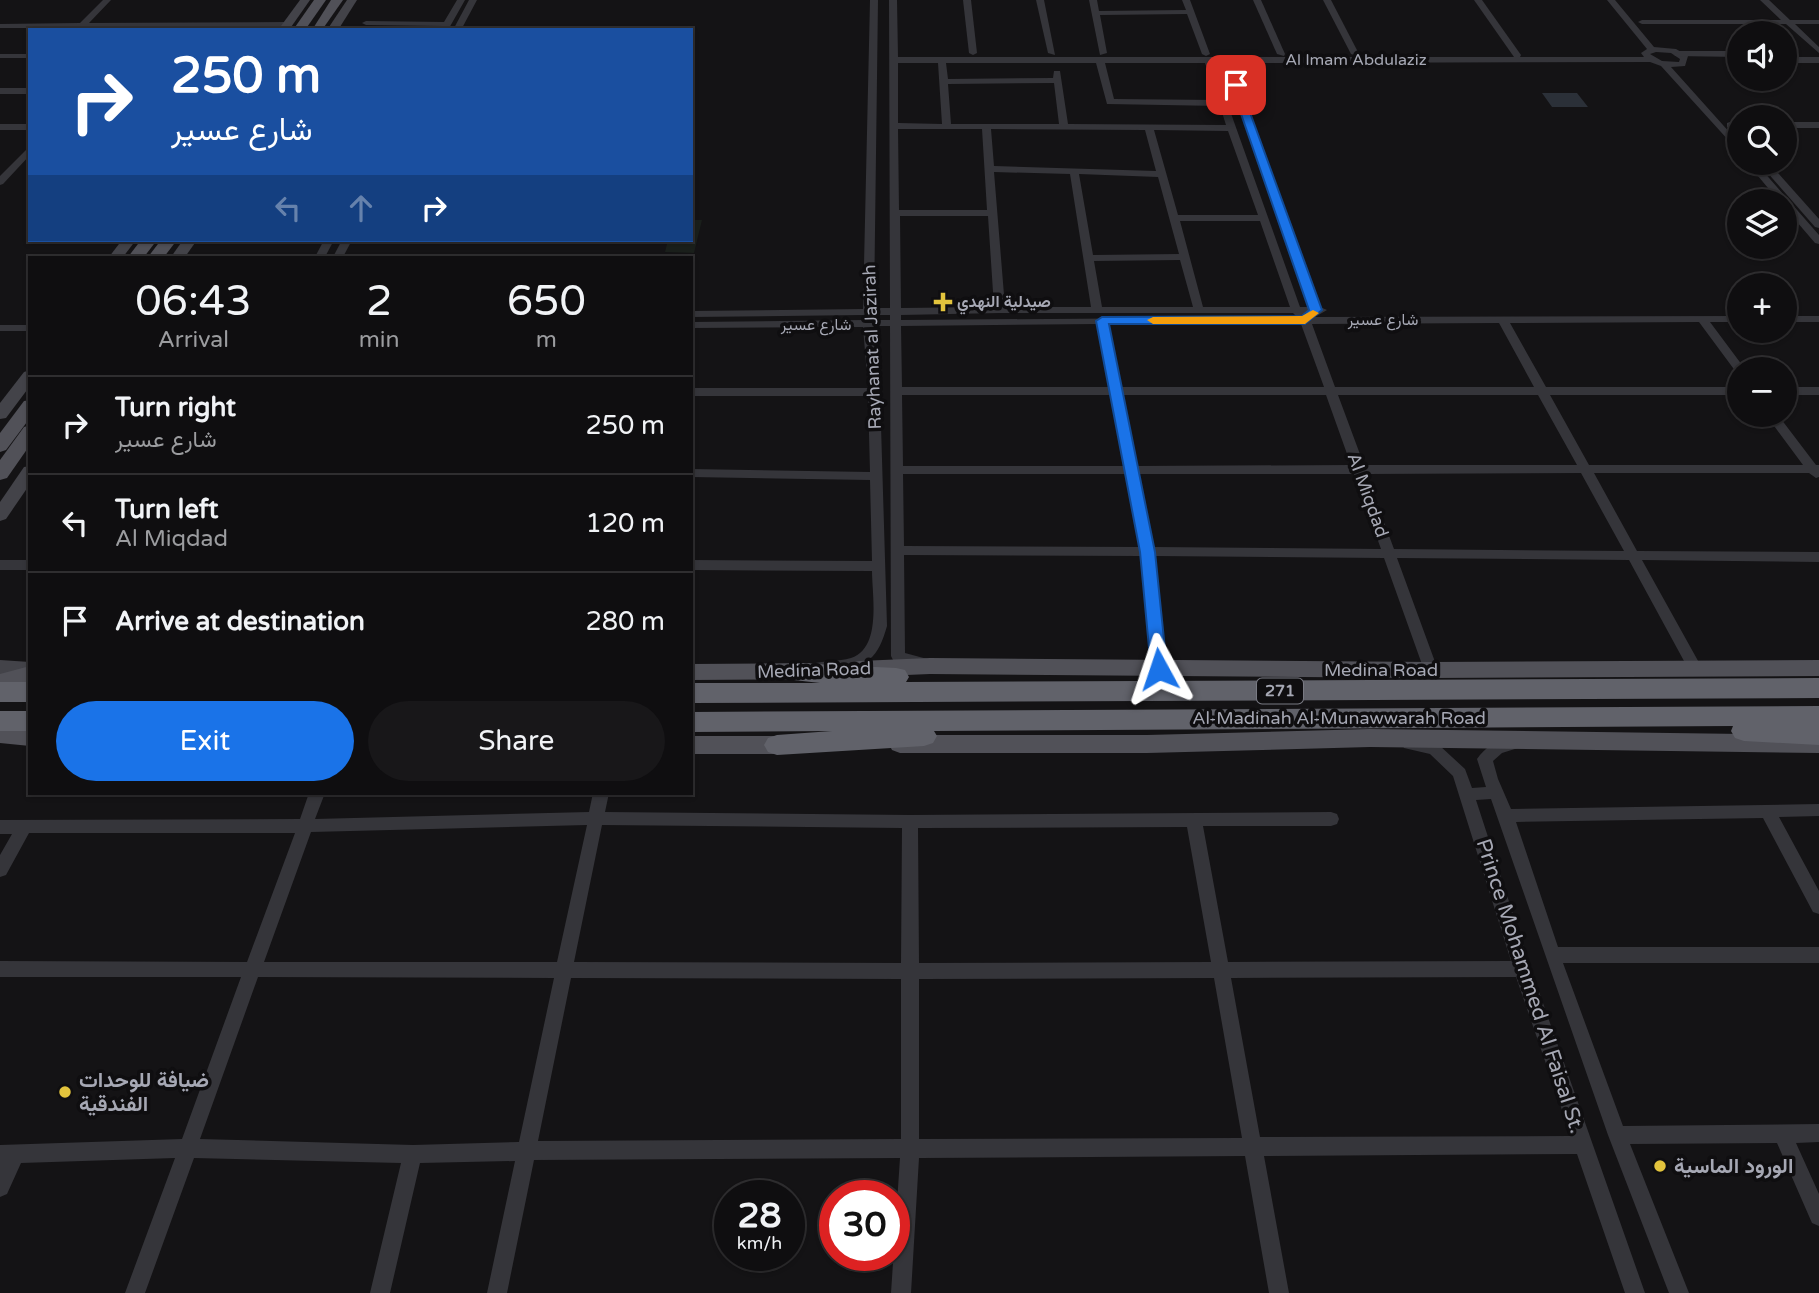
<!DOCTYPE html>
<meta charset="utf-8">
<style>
body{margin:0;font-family:"Varela Round",Vazirmatn,sans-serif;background:#181719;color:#f1f3f6;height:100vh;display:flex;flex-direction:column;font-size:26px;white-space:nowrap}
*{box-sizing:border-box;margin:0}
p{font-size:23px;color:#9b9c9f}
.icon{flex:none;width:38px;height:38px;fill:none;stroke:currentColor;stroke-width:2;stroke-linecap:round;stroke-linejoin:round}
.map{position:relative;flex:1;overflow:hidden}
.sheet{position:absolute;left:28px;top:256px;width:665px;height:539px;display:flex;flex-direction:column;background:#0f0e10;border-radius:0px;box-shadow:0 2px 5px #0004,0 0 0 2px #2f2e30}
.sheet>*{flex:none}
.guide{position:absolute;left:28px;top:28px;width:665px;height:214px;border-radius:0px;box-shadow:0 2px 5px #0004,0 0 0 2px #2f2e30;background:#1a4fa0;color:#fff;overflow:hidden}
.fabs{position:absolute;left:1727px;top:21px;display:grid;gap:14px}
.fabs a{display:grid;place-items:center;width:70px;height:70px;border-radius:50%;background:#0f0e10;box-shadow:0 2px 5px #0004,0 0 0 2px #2f2e30;font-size:35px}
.speed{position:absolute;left:714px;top:1180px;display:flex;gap:14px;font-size:35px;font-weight:700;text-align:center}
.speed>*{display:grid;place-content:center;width:91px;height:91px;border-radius:50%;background:#0f0e10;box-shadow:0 2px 5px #0004,0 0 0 2px #2f2e30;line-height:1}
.speed small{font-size:18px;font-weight:400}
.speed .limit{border:10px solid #d22;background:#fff;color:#111}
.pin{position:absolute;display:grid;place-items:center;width:60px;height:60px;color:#fff;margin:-30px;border-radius:14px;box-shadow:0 4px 10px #0006}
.me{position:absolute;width:77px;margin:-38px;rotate:355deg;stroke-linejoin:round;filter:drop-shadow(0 0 5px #0008)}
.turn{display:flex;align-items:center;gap:24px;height:147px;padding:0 28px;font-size:32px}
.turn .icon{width:91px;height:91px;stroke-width:2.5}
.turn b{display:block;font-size:49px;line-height:60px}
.lanes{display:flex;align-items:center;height:66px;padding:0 28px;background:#0003;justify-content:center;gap:35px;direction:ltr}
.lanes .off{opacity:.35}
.eta{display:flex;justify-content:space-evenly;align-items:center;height:119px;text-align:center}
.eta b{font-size:42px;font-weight:600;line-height:49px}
.action{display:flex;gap:14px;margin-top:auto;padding:14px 28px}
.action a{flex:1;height:80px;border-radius:42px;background:#1a73e8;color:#fff;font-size:28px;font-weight:600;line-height:80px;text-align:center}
.action a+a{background:#181719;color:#f1f3f6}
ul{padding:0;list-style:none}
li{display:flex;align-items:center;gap:21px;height:98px;padding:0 28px;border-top:2px solid #2f2e30}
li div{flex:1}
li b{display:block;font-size:26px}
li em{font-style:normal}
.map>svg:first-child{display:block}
</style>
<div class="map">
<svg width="1819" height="1293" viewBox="0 0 1819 1293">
<rect width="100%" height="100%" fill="#141315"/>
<path fill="#1a1f1b" d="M691,220H702L694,253L665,252L668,240H691Z"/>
<path fill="#2b3038" d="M1542,93H1577L1588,107H1552Z"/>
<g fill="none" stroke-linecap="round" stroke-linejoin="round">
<g fill="#35353a" fill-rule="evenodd">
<path d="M103,0H111L89,23L287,22L291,24L287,26L85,28L83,30H75L76,28H0V24L80,23Z"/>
<path d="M457,0H465L448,30H440L442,26L366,25L362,23L366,21L444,22Z"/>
<path d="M469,0H477L461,30H453Z"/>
<path d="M870,0H878L874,308H890L889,0H897L898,57H1644L1641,53L1647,49L1607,0H1615L1654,47L1676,49L1688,56L1685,66L1671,67L1740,144V153L1661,66L1650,62L1232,63L1320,307L1327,310L1315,317L1740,316V322H1710L1745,369H1740V373L1736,372L1699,322L1510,323L1546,387H1740V395H1550L1589,465H1803L1766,415H1778L1816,465H1819V477L1816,478L1809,473H1594L1637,551L1819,552V562L1642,560L1702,668L1700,672H1690L1629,560L1397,558L1438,670L1436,674H1426L1424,670L1384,558L1155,556L1166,669L1164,673H1154L1152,669L1142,556L904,555L905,653L931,660L933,664L931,668L926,669L893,660L891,656L890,326H874L880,392L887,626C878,658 868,667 835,671C827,672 820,674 812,672L810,668L812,664C825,660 838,662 851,658C882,648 872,595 872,571L691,570V560L872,561L870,480L691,477V469L870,472L868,396H691V388H868L863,327L691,328V322L863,320V315L691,317V311L863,309ZM1656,52L1671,53L1680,59L1679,62L1662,61L1650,54ZM898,63H938L942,124L898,123ZM946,63H1096L1107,104L1220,106L1226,125L1068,124L1060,71H1054L1053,78L948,79ZM1105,63H1205L1218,100L1114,99ZM1213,63H1224L1309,307H1300ZM1054,83L1059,124H951L948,84ZM898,129H982L987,210H899ZM991,129L1145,130L1156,171L994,166ZM1154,130L1228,131L1258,215H1178ZM994,172L1070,174L1091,307H1005ZM1079,174L1158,177L1179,254L1093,255ZM900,216H988L994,307L901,308ZM1180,221H1260L1290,307H1203ZM1180,260L1193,307H1102L1094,261ZM1000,313H1293L1297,317L901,320V315ZM874,315H890V320H874ZM1499,323L1534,387H1335L1312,324ZM1097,324L1109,387H902L901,326ZM1108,324H1301L1324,387H1121ZM902,395H1111L1125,466H903ZM1122,395H1326L1351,465L1137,466ZM1338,395H1538L1577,465H1364ZM1581,473L1624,551L1394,549L1366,474ZM903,474H1126L1141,547L904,546ZM1139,474H1354L1381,549L1154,547Z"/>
<path d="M963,0H971L977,53L973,55L969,53Z"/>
<path d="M1036,0H1044L1055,55L1048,53Z"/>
<path d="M1089,0H1097L1099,11L1186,10L1182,0H1190L1210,54L1206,56L1202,54L1187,14L1100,15L1107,53L1100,55Z"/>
<path d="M1253,0H1261L1285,54L1284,56L1277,54Z"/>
<path d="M1323,0H1331L1359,54L1358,56L1351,54Z"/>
<path d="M1474,0H1482L1521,55L1520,57H1514Z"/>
<path d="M1760,0H1769L1790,20H1819V24H1795L1819,47V53L1786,24H1642L1638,22L1642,20H1781Z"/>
<rect x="0" y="54" width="30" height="4"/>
<rect x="0" y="88" width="30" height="6"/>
<path d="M1730,122H1740V128L1727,127V123Z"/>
<rect x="1785" y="122" width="34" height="6"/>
<path d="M30,146V155L3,184L0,185V176Z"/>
<path d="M1747,163H1756L1819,235V244L1815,243L1785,208V201H1779Z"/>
<path d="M1759,163H1769L1819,219V228L1815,227Z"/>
<path d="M324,240H334L325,257H315Z"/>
<path d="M342,240H352L343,257H333Z"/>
<rect x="1785" y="316" width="34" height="6"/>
<rect x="0" y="325" width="30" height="6"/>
<rect x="1785" y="387" width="34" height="8"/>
<rect x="0" y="560" width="30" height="10"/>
<path d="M1409,738L1439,745L1465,769L1472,788L1486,787L1477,759C1486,746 1503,735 1518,740L1520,744L1518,748L1502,753L1493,761L1498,779L1511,809L1819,804V816L1779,817L1819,891V914L1813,912L1763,818L1516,822L1558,947H1819V963H1563L1623,1126L1819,1124V1142L1796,1143L1819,1194V1226L1812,1223L1777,1143L1630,1144L1689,1293H1669L1608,1135L1491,799L1476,800L1531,969L1645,1293H1625L1577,1154L1264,1156L1289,1293H1269L1245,1156L919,1158L911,1293H891L900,1158L534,1160L507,1293H487L515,1161L420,1163L390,1293H370L401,1163L194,1158L145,1293H125L175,1158L21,1163L7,1194L0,1197V1145L182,1139L241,977H0V961L247,962L295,833H29L6,875L0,877V855L12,834H0V820L300,819L309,793H325L315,819L589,812L593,793H609L605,812L910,815L1331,812L1337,814L1339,819L1337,824L1331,826H1203L1228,962L1511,961L1453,776L1430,754L1404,748L1402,744L1404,740ZM587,825L557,962H264L311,832ZM602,825L902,828L901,963L574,962ZM1187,827L1211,962L919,963L918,828ZM258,977L554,978L519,1142L413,1145L200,1139ZM1516,977L1571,1136L1260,1137L1231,978ZM571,978L901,979V1139L538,1141ZM1214,978L1242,1138L919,1139V979Z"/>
</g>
<g fill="#35353a" fill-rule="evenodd">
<path d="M1679,51H1740V57L1675,56L1674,54Z"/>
<rect x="1785" y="57" width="34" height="6"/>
<rect x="0" y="124" width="30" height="6"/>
</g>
<g fill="#434349" fill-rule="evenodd">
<path d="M300,0H310L289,30H278Z"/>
<path d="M347,0H357L338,30H327Z"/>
<path d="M122,240H136L123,257H109Z"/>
<path d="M183,240H197L185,257H171Z"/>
<path d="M30,370V386L6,418L0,419V403L24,372Z"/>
<path d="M30,466V484L6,519L0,521V502L24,467Z"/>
<path d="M0,660L30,662V676L0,674Z"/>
</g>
<g fill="#515158" fill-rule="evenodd">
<path d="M314,0H326L305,30H293Z"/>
<path d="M331,0H343L322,30H312Z"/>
<path d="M141,240H157L144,257H128Z"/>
<path d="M161,240H177L164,257H148Z"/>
<path d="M30,400V418L6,450L0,452V433L24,401Z"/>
<path d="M30,425V445L7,478L0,480V460L24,427Z"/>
<path d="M930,658L1431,662L1819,660V676L1431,678L930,674L859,677L851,675L848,669L851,663L859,661Z"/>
<path d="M809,663L817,665L820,671L817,677L809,679L691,680V664Z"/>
<path d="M30,666V682L0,690V674Z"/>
<path d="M7,727L30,728V746L0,743V729Z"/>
<path d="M1370,729L1819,735V753L1370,747L1147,753H900L892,750L889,744L892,738L900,735H1147Z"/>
<path d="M691,736H791L799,739L802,745L799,751L791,754H691Z"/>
</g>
<g fill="#61626a" fill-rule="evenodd">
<path d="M794,663L896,668L905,670L909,677L906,682L1819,678V698L691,703V683H820L785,679L782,672L785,665Z"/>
<rect x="0" y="682" width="30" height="20"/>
<path d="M1819,706V745L1744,741L1735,738L1731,731L1733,726L934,731L937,736L933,743L924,746L777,755L768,752L764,745L768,738L777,735L832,731L691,732V712Z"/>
<rect x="0" y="711" width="30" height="20"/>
</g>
</g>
<path fill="#1a73e8" stroke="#114b97" stroke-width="2" d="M1236,82L1240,85L1322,310L1305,324H1109L1155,552L1167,669L1159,675L1151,669L1140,552L1096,321L1102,317L1302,316L1309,310L1231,85Z"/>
<path fill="#f59e0b" d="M1313,310L1319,313L1305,324H1153L1147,320L1153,317L1302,316Z"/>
<g fill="#e3c43d" stroke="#0f0e10" stroke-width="2.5">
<path d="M939.5 291.5h7v7h7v7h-7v7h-7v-7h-7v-7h7z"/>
<circle cx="65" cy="1092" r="7"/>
<circle cx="1660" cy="1166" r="7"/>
</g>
<g text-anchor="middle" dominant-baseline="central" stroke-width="7" stroke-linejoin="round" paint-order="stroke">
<g font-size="16" fill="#a6a8b4" stroke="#0f0e10">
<text x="1356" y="60">Al Imam Abdulaziz</text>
<text x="1383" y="320">شارع عسير</text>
<text x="816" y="325">شارع عسير</text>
</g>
<g font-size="16" font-weight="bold" fill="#a6a8b4" stroke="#0f0e10" text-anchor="start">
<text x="957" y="302">صيدلية النهدي</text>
</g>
<rect fill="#0f0e10" stroke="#797a83" stroke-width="2" x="1257" y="678.5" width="46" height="25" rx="5"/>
<g font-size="16" font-weight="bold" fill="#a6a8b4">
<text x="1280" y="691">271</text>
</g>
<g font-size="18" fill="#a6a8b4" stroke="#0f0e10">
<text transform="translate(872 347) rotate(-92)">Rayhanat al Jazirah</text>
<text transform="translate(1368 495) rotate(70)">Al Miqdad</text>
<text transform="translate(814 670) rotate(-2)">Medina Road</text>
<text x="1381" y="670">Medina Road</text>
<text x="1339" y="718">Al-Madinah Al-Munawwarah Road</text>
</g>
<g font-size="21" fill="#a6a8b4" stroke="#0f0e10">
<text transform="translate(1530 986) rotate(72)">Prince Mohammed Al Faisal St.</text>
</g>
<g font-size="21" font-weight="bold" fill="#a6a8b4" stroke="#0f0e10" text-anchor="start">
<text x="79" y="1080">ضيافة للوحدات<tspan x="79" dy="24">الفندقية</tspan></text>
<text x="1674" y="1166">الورود الماسية</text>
</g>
</g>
</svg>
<div class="fabs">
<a><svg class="icon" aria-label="sound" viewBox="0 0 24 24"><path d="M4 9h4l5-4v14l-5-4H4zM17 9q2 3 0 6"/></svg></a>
<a><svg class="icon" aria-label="search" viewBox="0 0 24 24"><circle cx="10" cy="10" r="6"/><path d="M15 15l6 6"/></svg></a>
<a><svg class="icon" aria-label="layers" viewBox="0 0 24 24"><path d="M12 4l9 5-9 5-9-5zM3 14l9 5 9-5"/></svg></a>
<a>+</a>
<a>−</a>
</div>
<div class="speed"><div>28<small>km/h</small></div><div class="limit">30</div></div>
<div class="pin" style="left:1236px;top:85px;background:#d93025"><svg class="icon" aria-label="arrive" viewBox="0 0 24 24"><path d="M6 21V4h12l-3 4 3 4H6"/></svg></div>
<svg class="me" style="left:1159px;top:669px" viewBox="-20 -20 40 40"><path d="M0-17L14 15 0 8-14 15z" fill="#1a73e8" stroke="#fff" stroke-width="4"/></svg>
<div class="guide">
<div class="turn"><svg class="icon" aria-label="right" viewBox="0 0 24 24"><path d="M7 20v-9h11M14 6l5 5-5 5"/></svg><div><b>250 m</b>شارع عسير</div></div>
<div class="lanes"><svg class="icon off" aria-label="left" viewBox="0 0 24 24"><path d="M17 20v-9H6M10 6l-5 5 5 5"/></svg><svg class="icon off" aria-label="ahead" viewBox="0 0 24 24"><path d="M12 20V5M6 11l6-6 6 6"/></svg><svg class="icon" aria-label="right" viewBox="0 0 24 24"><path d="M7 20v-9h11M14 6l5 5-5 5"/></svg></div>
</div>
<section class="sheet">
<div class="eta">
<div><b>06:43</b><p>Arrival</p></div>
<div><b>2</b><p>min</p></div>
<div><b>650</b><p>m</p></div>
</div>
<ul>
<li><svg class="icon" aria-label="right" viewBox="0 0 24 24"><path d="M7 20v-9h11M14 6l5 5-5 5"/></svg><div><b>Turn right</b><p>شارع عسير</p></div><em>250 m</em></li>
<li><svg class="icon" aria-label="left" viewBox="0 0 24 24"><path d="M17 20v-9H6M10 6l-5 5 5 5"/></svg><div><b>Turn left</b><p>Al Miqdad</p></div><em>120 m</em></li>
<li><svg class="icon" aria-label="arrive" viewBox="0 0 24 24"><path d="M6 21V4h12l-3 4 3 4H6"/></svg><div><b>Arrive at destination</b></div><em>280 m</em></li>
</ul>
<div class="action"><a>Exit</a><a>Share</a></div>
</section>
</div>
